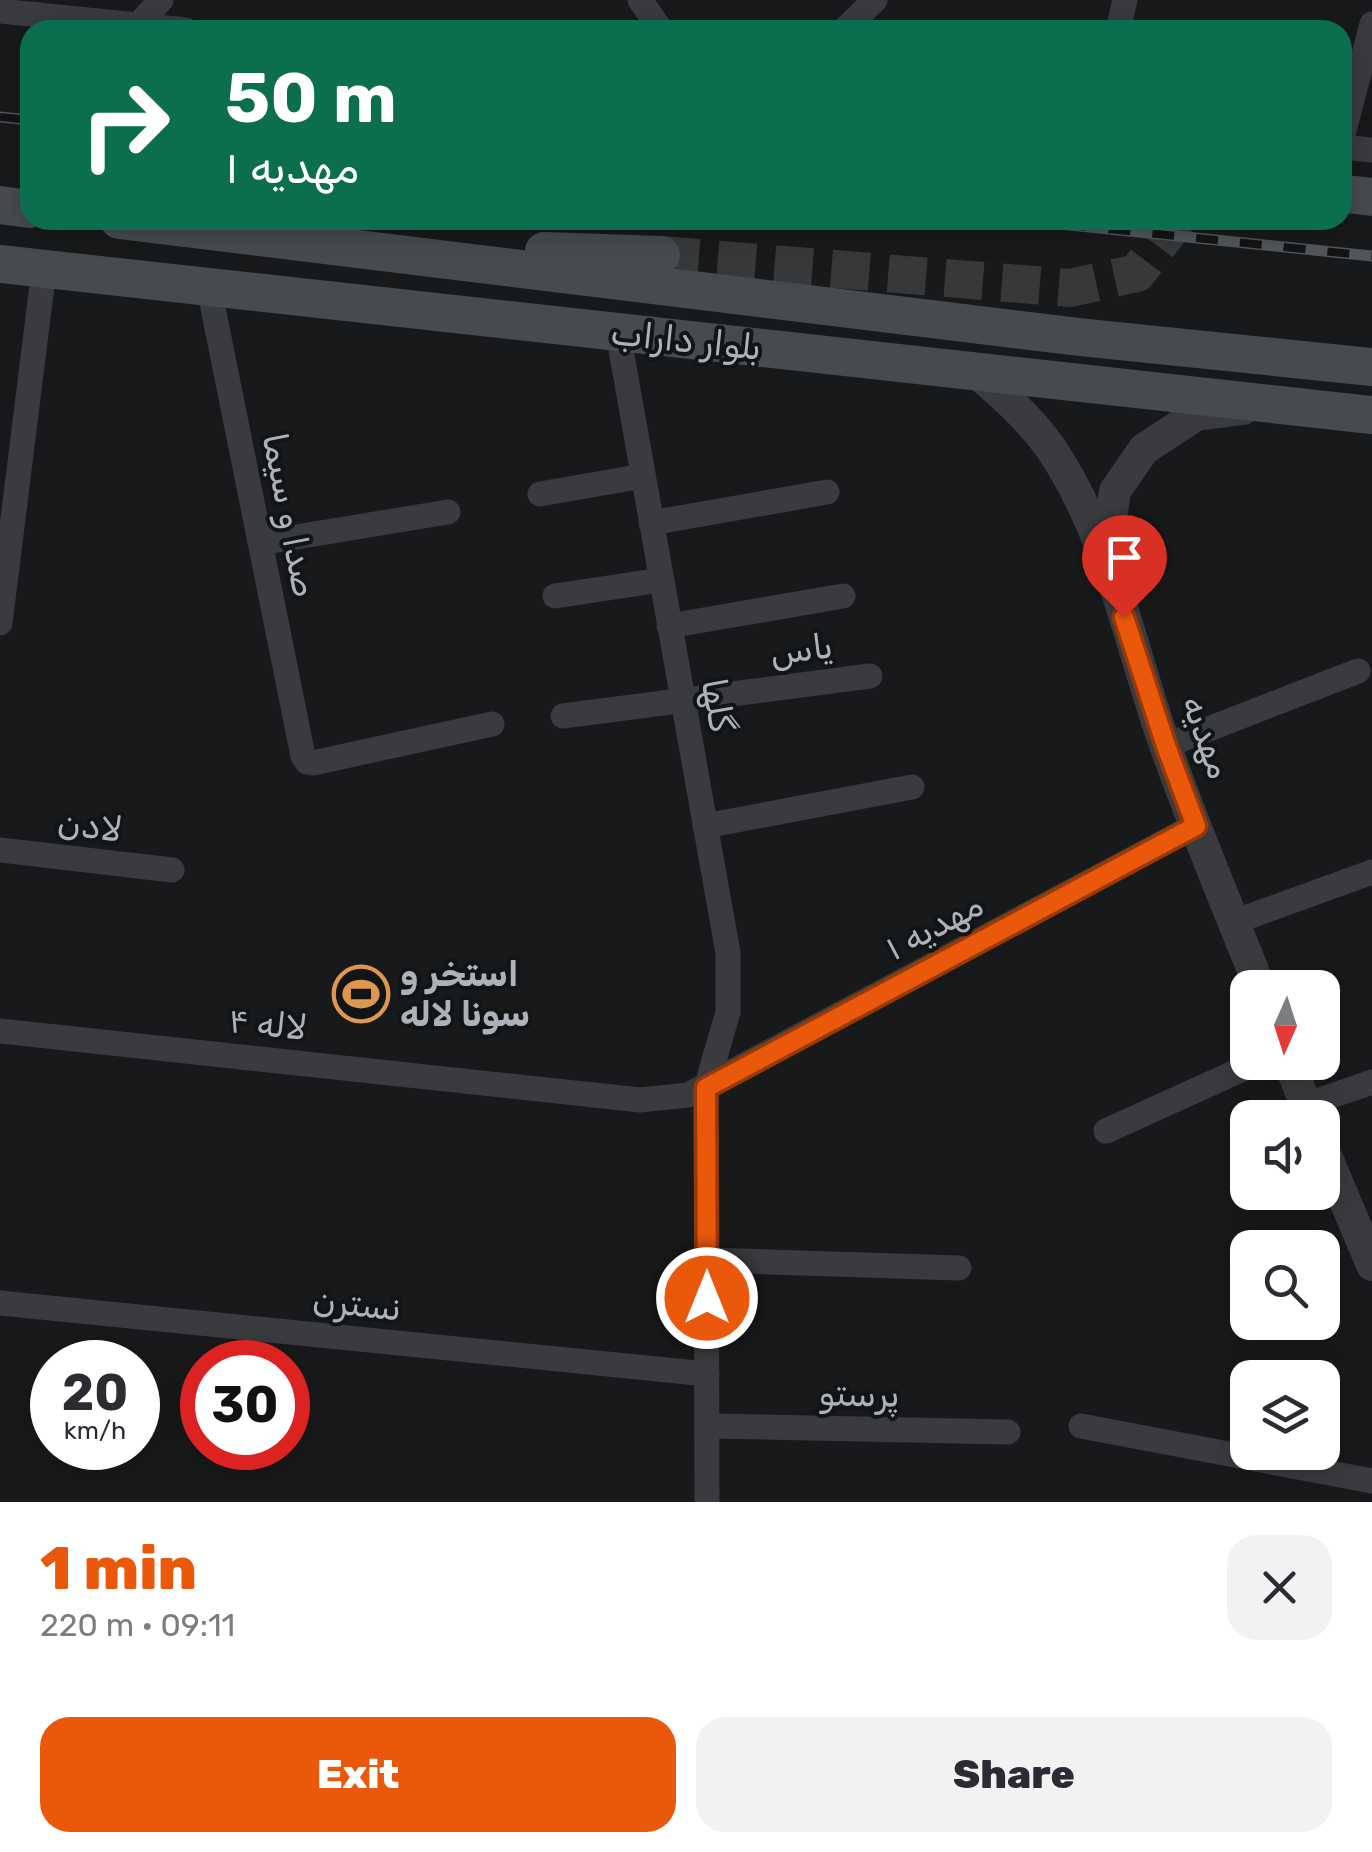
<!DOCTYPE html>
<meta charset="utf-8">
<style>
body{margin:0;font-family:Rubik,Vazirmatn,sans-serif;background:#f2f2f3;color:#2b2b33;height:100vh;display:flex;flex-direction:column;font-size:38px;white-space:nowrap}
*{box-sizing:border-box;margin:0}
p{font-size:32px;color:#7c7c81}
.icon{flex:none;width:55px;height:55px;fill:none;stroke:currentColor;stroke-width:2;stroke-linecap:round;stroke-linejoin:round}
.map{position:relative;height:1502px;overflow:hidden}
.side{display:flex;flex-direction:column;background:#fff;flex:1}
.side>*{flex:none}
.guide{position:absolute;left:20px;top:20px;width:1332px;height:210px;border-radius:30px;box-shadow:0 5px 25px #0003;background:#0b6e4f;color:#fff;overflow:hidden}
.needle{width:65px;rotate:183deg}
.tools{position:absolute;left:1230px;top:970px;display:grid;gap:20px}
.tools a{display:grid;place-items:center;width:110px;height:110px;border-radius:20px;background:#fff;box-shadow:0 5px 25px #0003;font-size:50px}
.speed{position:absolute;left:30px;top:1340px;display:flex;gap:20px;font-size:50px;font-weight:700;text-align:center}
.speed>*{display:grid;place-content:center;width:130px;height:130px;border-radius:50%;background:#fff;box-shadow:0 5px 25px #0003;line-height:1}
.speed small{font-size:25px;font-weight:400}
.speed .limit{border:15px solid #d22;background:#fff;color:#111}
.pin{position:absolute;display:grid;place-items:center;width:85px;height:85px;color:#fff;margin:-102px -42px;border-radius:50% 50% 50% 0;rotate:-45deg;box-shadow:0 0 10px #0007}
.pin .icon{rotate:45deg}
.me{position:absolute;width:110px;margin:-55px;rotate:0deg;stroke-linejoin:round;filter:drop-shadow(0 0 8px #0008)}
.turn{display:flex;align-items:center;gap:35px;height:210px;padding:0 40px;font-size:45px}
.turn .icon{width:130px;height:130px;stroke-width:2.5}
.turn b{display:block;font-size:70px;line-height:85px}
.round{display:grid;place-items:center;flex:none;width:105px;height:105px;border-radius:30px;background:#f2f2f3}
.overview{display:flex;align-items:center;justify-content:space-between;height:170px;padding:0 40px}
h1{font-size:60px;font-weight:800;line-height:75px;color:#ea580c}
.cta{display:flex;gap:20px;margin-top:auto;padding:20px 40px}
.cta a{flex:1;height:115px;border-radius:30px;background:#ea580c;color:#fff;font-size:40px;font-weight:800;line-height:115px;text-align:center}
.cta a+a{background:#f2f2f3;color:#2b2b33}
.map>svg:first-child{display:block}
</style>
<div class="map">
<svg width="1372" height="1502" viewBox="0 0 1372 1502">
<rect width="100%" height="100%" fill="#18191a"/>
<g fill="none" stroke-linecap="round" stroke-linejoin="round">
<path stroke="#36383a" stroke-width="38" stroke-dasharray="38 19" stroke-linecap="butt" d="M661,255L1070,288L1137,273L1177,220"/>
<g stroke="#3a3b3f" stroke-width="25">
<path d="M640,0L661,30"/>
<path d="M0,11L186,30"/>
<path d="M138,25L161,0"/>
<path d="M844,30L875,0"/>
<path d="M1118,30L1125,0"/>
<path d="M1342,138L1372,24"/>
<path d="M1342,147L1372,150"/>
<path d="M209,288L303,756L307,762L313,763L492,724"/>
<path d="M618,333L728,953V1012L706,1088L707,1502"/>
<path d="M540,494L643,476"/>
<path d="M651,523L827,492"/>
<path d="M260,543L448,512"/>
<path d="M555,596L661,580"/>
<path d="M0,623L44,269"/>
<path d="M669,626L843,596"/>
<path d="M563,716L870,676"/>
<path d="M1165,746L1358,671"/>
<path d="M705,826L912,787"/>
<path d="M0,850L172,870"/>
<path d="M1234,922L1372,872"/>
<path d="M0,1031L640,1100L688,1095L1196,825"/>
<path d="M1305,1105L1372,1082"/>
<path d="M1106,1131L1258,1062"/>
<path d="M707,1260L959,1268"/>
<path d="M0,1303L707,1374"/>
<path d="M709,1426L1008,1432"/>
<path d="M1081,1426L1372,1481"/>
</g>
<g stroke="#3a3b3f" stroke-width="32">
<path d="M975,371C1002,394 1029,418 1050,447C1110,535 1130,646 1165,745C1194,827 1228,907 1260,988"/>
<path d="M1110,556L1108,538L1115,491L1144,449L1196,415L1243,409"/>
<path d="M1289,1062L1311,1118"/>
<path d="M1322,1146L1372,1265"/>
</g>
<g stroke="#484b4e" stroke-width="38">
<path d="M1346,194L1372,197"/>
<path d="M0,205L30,209"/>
<path d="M119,220L1079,337L1372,367"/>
<path d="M544,251L661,255"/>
<path d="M0,264L1372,415"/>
</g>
<g stroke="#535659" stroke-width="11">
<g id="rail">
<path d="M0,117L30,120"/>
<path d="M1021,220L1372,256"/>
</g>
</g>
<use href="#rail" stroke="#131415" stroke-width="8" stroke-dasharray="22" stroke-linecap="butt"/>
</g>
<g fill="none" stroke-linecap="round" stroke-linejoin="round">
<g stroke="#983908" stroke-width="25">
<path id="route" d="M707,1298L706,1088L1196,826L1166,746L1124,617"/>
</g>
<use href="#route" stroke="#ea580c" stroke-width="18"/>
</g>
<defs>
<g id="stadium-ring" transform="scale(2.875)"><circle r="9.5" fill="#131415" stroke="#dd984e" stroke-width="1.5"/><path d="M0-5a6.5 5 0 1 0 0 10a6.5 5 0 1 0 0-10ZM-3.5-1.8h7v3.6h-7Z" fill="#dd984e"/></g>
</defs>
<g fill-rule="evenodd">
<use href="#stadium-ring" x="361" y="994"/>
</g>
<g text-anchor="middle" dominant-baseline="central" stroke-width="8" stroke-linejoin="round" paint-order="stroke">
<g font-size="35" fill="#acb2b8" stroke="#131415">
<text transform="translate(686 340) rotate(6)">بلوار داراب</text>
<text transform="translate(290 515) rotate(79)">صدا و سیما</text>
<text transform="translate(801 649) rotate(-7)">یاس</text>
<text transform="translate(718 705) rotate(80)">گلها</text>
<text transform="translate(1207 737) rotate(70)">مهدیه</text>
<text transform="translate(90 826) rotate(7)">لادن</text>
<text transform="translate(934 926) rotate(-28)">مهدیه ۱</text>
<text transform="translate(268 1024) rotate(6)">لاله ۴</text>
<text transform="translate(357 1304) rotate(6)">نسترن</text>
<text transform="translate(859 1394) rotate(1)">پرستو</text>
</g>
<g font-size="35" font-weight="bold" fill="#acb2b8" stroke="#131415" text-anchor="start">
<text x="400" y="974">استخر و<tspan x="400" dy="40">سونا لاله</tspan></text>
</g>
</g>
</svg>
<div class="tools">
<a><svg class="needle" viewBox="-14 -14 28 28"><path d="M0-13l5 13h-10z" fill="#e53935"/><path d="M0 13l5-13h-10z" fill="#7c7c81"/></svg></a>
<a><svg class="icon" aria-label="sound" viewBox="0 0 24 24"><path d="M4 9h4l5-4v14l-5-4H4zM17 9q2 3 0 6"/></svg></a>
<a><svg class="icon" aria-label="search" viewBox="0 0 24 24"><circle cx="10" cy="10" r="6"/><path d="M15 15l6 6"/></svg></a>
<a><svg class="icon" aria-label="layers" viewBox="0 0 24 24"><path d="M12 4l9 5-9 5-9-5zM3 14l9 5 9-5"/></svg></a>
</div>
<div class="speed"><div>20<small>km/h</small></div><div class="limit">30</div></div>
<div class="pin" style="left:1124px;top:617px;background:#d93025"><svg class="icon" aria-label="arrive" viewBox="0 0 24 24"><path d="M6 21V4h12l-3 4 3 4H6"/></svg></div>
<svg class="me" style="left:707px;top:1298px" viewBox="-20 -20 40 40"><circle r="17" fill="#ea580c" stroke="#fff" stroke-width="3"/><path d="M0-11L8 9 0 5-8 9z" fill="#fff"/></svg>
<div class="guide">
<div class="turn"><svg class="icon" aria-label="right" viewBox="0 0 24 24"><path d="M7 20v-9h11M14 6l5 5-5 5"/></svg><div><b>50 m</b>مهدیه ۱</div></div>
</div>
</div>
<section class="side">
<div class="overview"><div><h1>1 min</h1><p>220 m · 09:11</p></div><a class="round"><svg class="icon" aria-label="close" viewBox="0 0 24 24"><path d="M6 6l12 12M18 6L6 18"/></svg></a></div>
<div class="cta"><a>Exit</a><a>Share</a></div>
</section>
